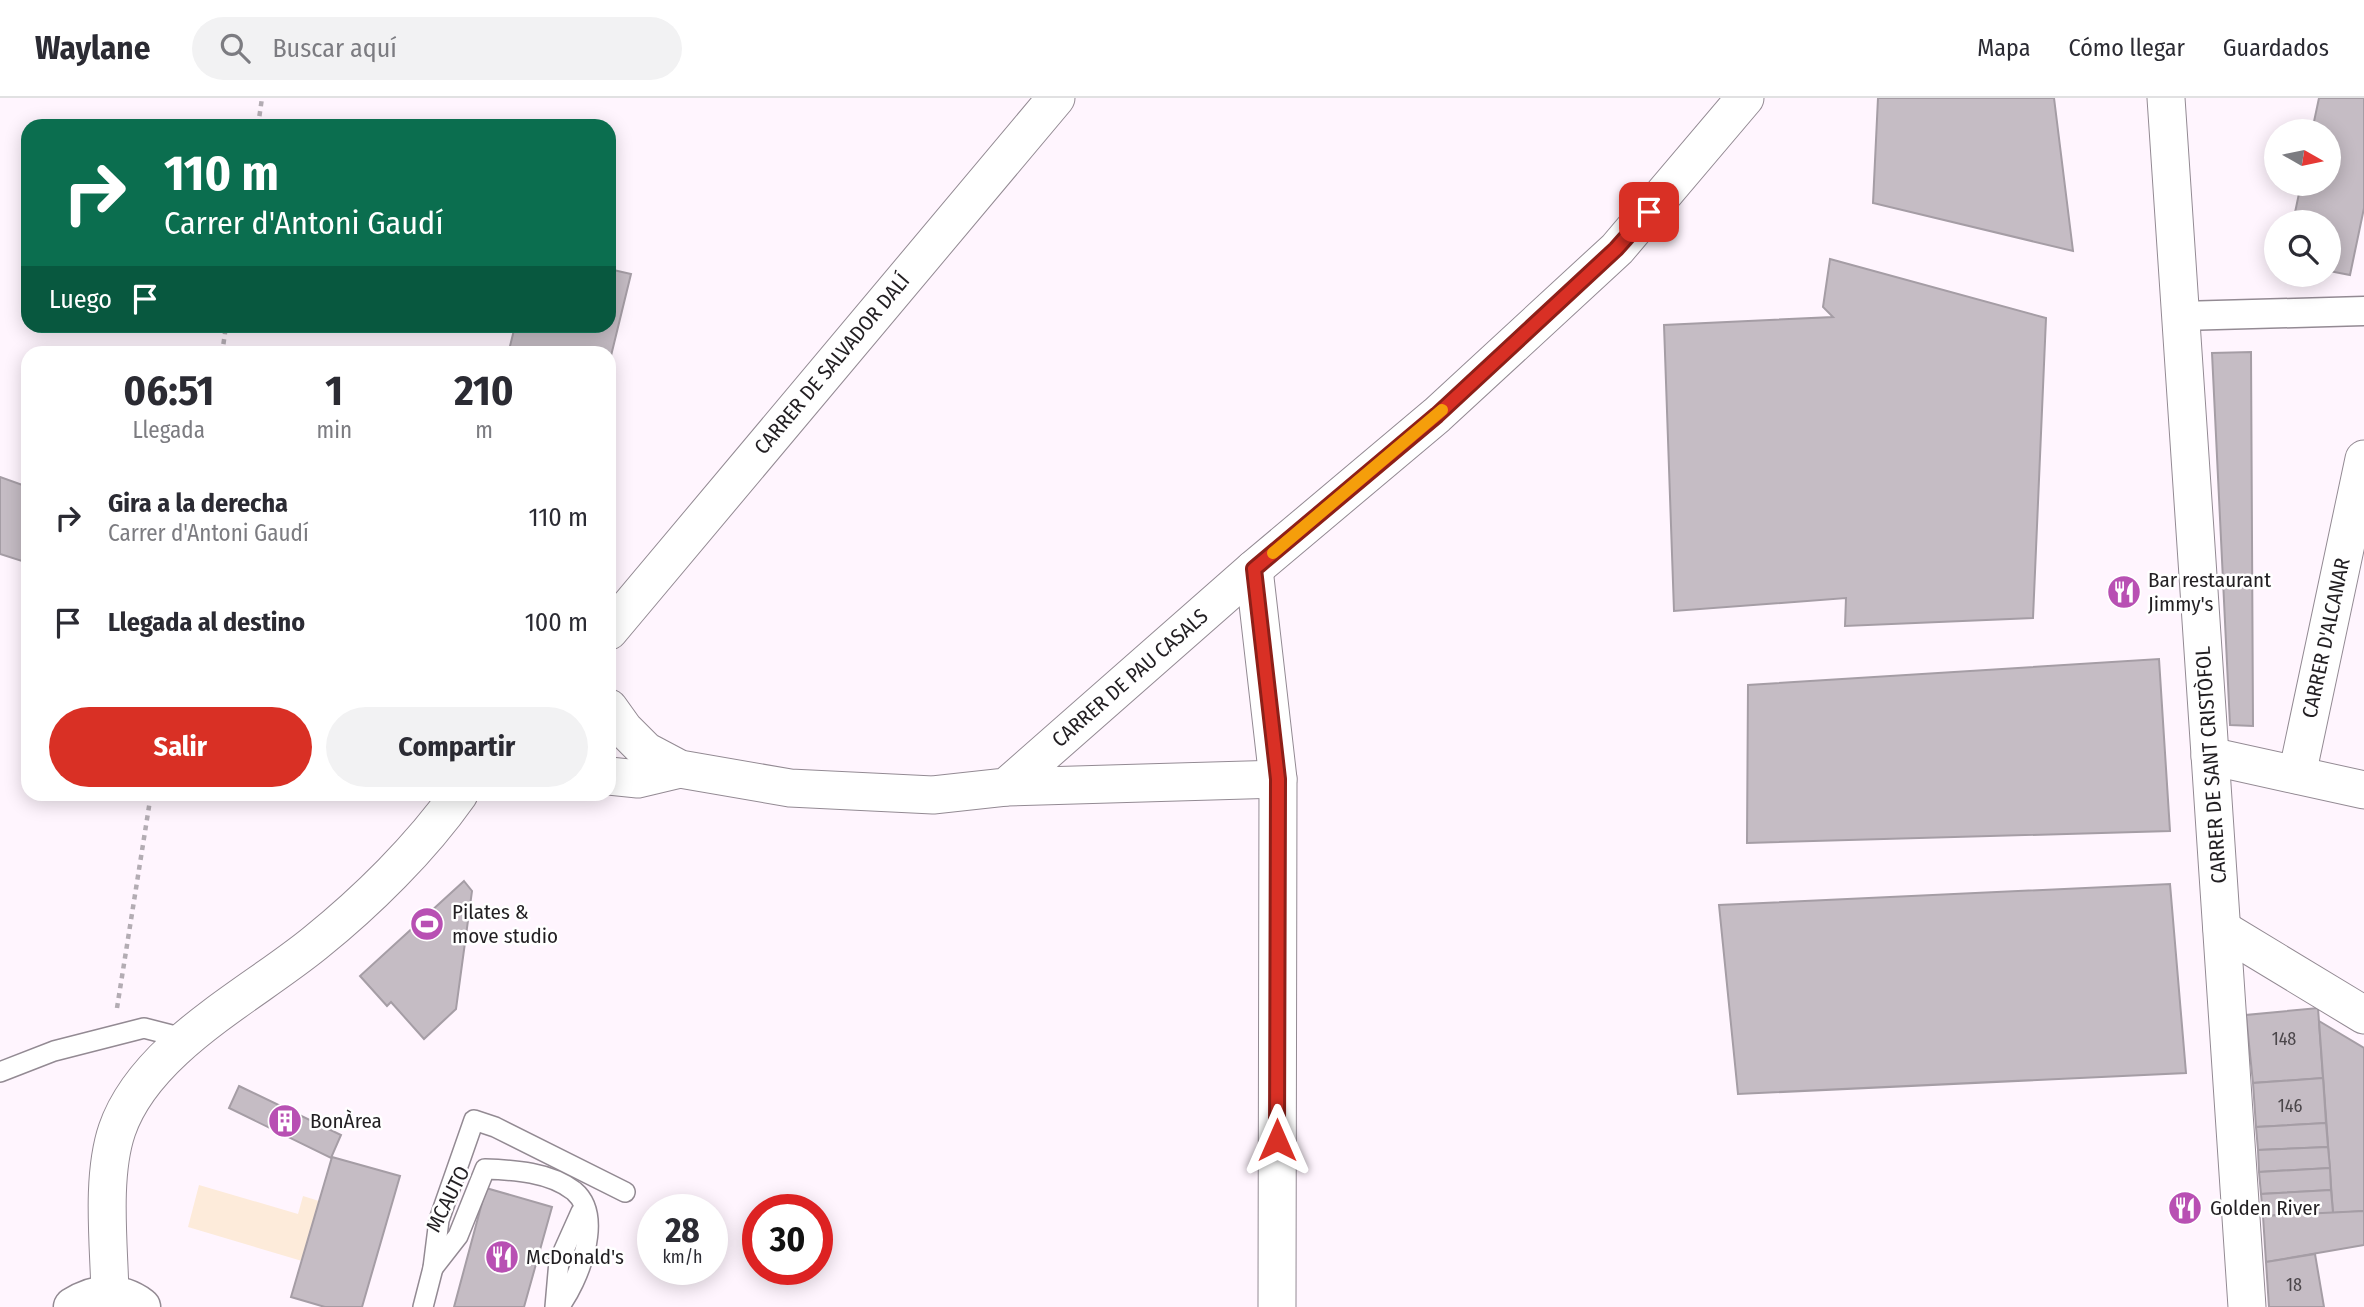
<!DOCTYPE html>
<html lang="es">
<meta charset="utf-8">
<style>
body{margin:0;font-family:"Fira Sans Condensed",sans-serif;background:#f2f2f3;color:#2b2b33;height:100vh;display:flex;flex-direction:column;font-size:26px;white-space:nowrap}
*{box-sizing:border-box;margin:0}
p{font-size:23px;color:#7c7c81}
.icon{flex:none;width:38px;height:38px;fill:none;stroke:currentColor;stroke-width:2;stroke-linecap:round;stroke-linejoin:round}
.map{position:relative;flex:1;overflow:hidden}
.drawer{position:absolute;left:21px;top:248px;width:595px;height:455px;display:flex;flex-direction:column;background:#fff;border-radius:21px;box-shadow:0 4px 18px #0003}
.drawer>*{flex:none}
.top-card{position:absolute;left:21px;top:21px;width:595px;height:214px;border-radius:21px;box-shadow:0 4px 18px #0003;background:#0b6e4f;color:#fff;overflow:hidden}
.needle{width:46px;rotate:99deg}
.tools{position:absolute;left:2264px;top:21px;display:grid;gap:14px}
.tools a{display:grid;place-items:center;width:77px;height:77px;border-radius:50%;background:#fff;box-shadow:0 4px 18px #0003;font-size:35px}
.speed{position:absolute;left:637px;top:1096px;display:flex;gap:14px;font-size:35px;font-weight:700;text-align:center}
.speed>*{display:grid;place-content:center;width:91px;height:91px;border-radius:50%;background:#fff;box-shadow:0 4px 18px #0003;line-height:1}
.speed small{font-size:18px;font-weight:400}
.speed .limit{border:10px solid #d22;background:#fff;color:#111}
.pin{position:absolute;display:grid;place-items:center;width:60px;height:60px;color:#fff;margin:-30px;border-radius:14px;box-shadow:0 4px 10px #0006}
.me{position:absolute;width:77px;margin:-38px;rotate:0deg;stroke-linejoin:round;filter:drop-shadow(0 0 5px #0008)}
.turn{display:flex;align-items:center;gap:24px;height:147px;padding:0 28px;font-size:32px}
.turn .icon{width:91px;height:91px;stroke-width:2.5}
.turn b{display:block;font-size:49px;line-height:60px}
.then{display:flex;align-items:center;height:66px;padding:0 28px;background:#0003;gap:14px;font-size:26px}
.eta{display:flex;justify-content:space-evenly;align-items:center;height:119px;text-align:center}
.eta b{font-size:42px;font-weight:700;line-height:49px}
.button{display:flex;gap:14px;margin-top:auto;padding:14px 28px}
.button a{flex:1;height:80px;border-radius:42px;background:#d93025;color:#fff;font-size:28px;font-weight:700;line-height:80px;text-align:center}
.button a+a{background:#f2f2f3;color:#2b2b33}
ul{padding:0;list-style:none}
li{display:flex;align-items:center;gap:21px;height:105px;padding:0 28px}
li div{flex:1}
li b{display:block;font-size:26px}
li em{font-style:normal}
header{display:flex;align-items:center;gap:42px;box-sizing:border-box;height:98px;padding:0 35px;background:#fff;border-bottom:2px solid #e1e1e2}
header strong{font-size:33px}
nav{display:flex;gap:38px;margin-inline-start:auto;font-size:24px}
.search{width:490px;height:63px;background:#f2f2f3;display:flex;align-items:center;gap:18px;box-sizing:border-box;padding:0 24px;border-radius:38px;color:#7c7c81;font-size:26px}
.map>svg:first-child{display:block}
</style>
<header>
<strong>Waylane</strong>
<div class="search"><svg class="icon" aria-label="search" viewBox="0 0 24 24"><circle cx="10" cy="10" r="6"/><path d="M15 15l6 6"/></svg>Buscar aquí</div>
<nav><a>Mapa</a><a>Cómo llegar</a><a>Guardados</a></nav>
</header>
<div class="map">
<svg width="2364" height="1209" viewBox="0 0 2364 1209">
<rect width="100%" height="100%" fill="#fff5fe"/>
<path fill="#fdebda" d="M199,1087L298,1116L303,1098L319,1103L302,1163L188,1129Z"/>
<g fill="#c5bcc4" stroke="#a59da5" stroke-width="2">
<path d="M1878,0H2054L2073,153L1873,105Z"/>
<path d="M2319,0H2364V110L2350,177L2329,173V124H2293L2301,86H2329V33H2312Z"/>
<path d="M1830,161L2046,220L2033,520L1845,528L1846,500L1674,513L1664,227L1833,219L1823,209Z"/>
<path d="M609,171L631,176L609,266V256H508L515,228H609Z"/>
<path d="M2251,254L2253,628L2230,627L2212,255Z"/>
<path d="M0,379L28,389V465L0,456Z"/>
<path d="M2159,561L2170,733L1747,745L1748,587Z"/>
<path d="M464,783L472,793L456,911L424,941L391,904L387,908L360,878Z"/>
<path d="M2170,786L2186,975L1738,996L1719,807Z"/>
<path d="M2318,910L2323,980L2253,985L2246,917Z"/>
<path d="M2319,923L2364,950V1113L2333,1115Z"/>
<path d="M2323,980L2326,1025L2256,1029L2253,985Z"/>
<path d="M239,988L341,1037L331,1060L229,1010Z"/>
<path d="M2326,1025L2328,1049L2258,1052L2256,1029Z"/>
<path d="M2328,1049L2330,1070L2259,1074L2258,1052Z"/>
<path d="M332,1059L400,1078L362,1209H325L291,1199Z"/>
<path d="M2330,1070L2331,1092L2261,1096L2259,1074Z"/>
<path d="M486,1090L552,1109L524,1209H454Z"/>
<path d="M2331,1092L2333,1115L2263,1118L2261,1096Z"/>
<path d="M2364,1113V1147L2266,1164L2263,1118Z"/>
<path d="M2315,1156L2324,1209H2269L2266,1164Z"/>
</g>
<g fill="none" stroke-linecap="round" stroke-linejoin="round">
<g stroke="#938a93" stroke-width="22">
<g id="service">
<path d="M0,974L54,953L144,930L187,941"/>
<path d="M433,1170L458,1138L485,1071C514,1072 550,1074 574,1093C605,1119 578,1184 559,1209"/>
<path d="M423,1209L433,1170L439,1122L474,1022L495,1029L625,1094"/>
<path d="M555,1209L559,1163L581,1114"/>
</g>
</g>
<g stroke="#938a93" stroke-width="31">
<path id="pedestrian" d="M2181,218L2364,213"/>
</g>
<g stroke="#938a93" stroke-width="39">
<g id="minor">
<path d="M2166,0L2247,1209"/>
<path d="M1254,471L1278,681L1277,1209"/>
<path d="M609,533L1056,0"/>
<path d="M609,610L624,631L646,653L680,671L790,690L933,697L1006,689L1254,471L1437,317L1617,151L1745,0"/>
<path d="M2210,658L2364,692"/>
<path d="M2297,677L2364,361"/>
<path d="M609,678L638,681L680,671"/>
<path d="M1006,689L1278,681"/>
<path d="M2222,831L2364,917"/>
<path d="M110,1196C109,1147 101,1079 117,1032C145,950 250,898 315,845C366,804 421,750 459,696"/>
</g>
</g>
<g stroke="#938a93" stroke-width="41">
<path id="tertiary" d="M73,1209C96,1194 119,1193 141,1209"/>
</g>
<g stroke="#b3acb3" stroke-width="4.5" stroke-dasharray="5 5" stroke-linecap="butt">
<path d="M258,28L262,0"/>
<path d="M222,256L226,228"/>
<path d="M117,910L151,696"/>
</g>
<use href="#service" stroke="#fff" stroke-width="19"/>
<use href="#pedestrian" stroke="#fff" stroke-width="28"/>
<use href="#minor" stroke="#fff" stroke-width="37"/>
<use href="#tertiary" stroke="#fff" stroke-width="38"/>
</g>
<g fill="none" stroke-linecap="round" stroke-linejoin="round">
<g stroke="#8d1f18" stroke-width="18">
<path id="route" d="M1277,1042L1278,681L1254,471L1437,317L1616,151L1649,114"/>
</g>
<use href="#route" stroke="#d93025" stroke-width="12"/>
<path stroke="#f59e0b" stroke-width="12" d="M1273,455L1442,312"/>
</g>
<defs>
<g id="restaurant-disc" transform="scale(1.75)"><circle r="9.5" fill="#b850b3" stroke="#fff"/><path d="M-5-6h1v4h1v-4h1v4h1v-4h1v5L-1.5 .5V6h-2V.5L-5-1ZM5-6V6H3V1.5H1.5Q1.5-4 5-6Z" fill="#fff"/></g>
<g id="stadium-disc" transform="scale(1.75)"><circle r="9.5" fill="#b850b3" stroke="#fff"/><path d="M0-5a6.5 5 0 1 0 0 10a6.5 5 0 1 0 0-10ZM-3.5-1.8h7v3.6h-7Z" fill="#fff"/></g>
<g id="building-disc" transform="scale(1.75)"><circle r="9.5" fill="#b850b3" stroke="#fff"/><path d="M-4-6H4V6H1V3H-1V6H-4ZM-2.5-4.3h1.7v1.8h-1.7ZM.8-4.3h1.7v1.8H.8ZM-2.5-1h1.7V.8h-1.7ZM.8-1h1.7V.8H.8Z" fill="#fff"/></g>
</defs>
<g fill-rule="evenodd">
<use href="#restaurant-disc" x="2124" y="494"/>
<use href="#stadium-disc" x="427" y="826"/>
<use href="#building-disc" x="285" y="1023"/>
<use href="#restaurant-disc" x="2185" y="1110"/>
<use href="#restaurant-disc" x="502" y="1159"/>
</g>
<g text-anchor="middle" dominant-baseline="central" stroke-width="5" stroke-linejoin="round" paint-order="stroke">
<g font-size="18" fill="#4b464a">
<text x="2284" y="941">148</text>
<text x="2290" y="1008">146</text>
<text x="2294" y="1187">18</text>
</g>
<g font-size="21" fill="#221f22" stroke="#fff">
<text transform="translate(832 266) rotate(-50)">CARRER DE SALVADOR DALÍ</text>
<text transform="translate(2326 540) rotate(-78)">CARRER D'ALCANAR</text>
<text transform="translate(1130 580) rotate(-41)">CARRER DE PAU CASALS</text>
<text transform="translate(2211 667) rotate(-94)">CARRER DE SANT CRISTÒFOL</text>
<text transform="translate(448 1101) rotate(-63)">MCAUTO</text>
</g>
<g font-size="21" fill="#221f22" stroke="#fff" text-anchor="start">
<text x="2148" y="482">Bar restaurant<tspan x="2148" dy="24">Jimmy's</tspan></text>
<text x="452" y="814">Pilates &amp;<tspan x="452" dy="24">move studio</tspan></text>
<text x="310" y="1023">BonÀrea</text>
<text x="2210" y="1110">Golden River</text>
<text x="526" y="1159">McDonald's</text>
</g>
</g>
</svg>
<div class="tools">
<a><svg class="needle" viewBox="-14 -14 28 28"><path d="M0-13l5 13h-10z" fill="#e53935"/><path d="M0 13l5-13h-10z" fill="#7c7c81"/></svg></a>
<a><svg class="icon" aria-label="search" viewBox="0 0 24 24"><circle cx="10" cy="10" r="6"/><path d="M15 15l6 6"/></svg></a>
</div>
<div class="speed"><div>28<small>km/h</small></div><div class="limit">30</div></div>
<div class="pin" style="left:1649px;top:114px;background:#d93025"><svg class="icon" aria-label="arrive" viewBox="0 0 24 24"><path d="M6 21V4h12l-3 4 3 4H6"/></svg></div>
<svg class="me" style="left:1277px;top:1042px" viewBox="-20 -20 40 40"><path d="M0-17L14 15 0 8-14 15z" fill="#d93025" stroke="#fff" stroke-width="4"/></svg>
<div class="top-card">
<div class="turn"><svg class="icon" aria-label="right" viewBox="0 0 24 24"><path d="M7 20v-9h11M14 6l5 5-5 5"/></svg><div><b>110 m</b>Carrer d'Antoni Gaudí</div></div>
<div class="then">Luego<svg class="icon" aria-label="arrive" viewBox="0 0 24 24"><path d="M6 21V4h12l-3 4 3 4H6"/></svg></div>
</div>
<section class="drawer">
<div class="eta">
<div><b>06:51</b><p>Llegada</p></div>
<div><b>1</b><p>min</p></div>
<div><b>210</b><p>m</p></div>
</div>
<ul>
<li><svg class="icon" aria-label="right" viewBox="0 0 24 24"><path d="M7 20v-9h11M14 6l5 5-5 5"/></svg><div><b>Gira a la derecha</b><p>Carrer d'Antoni Gaudí</p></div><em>110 m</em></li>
<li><svg class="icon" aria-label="arrive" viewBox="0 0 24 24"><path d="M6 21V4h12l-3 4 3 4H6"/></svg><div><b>Llegada al destino</b></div><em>100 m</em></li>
</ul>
<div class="button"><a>Salir</a><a>Compartir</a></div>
</section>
</div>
